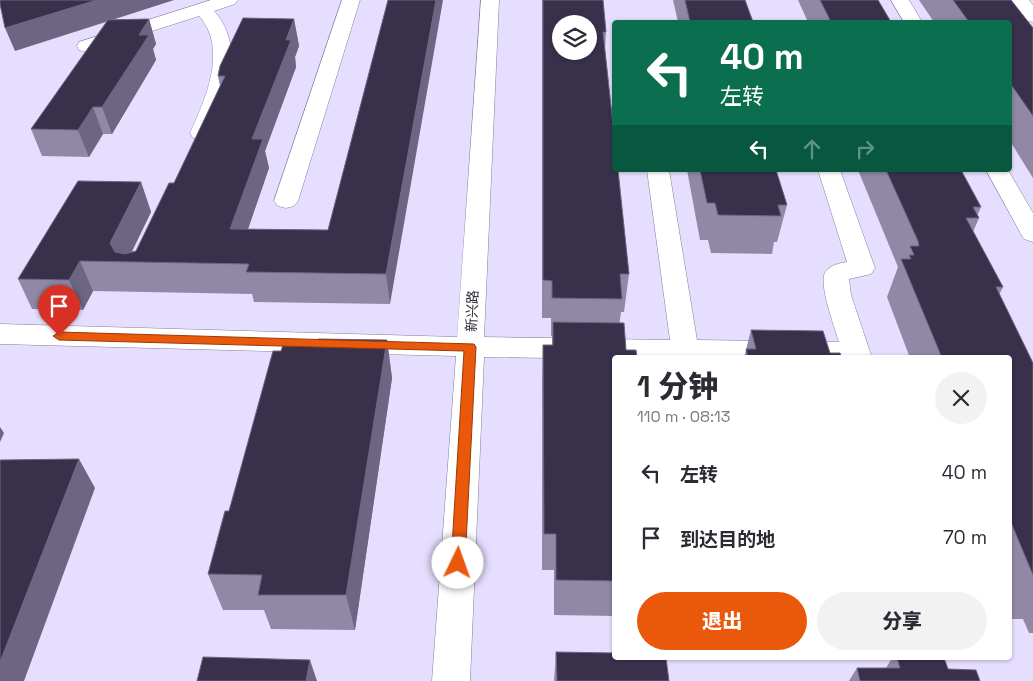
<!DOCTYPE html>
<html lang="zh">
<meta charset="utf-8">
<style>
body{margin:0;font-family:"Space Grotesk","Noto Sans SC",sans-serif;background:#f2f2f3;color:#2b2b33;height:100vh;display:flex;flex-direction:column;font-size:19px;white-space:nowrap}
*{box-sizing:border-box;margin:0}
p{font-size:16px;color:#7c7c81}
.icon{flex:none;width:28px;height:28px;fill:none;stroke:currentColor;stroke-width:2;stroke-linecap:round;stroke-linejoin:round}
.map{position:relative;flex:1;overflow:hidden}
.sheet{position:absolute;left:612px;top:355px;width:400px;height:305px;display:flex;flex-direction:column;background:#fff;border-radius:5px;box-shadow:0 1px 4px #0004}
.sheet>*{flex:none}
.top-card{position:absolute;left:612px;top:20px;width:400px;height:152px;border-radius:5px;box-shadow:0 1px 4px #0004;background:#0b6e4f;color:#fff;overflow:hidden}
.tools{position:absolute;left:552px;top:15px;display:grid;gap:10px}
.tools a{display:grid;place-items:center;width:45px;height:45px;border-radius:50%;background:#fff;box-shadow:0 1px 4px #0004;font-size:25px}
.pin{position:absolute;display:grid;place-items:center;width:42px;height:42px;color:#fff;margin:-51px -21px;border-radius:50% 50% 50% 0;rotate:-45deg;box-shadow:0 0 5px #0007}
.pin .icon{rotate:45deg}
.me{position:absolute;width:55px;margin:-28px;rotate:3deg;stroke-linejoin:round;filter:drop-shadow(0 0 4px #0008)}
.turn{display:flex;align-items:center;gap:18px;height:105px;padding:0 25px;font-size:22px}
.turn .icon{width:65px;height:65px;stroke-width:2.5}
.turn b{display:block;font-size:35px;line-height:42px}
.lanes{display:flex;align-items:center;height:48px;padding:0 25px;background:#0003;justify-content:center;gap:25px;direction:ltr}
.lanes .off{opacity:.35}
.round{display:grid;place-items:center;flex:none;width:52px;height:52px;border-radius:26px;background:#f2f2f3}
.summary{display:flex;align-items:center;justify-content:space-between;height:85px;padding:0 25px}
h1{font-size:30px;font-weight:800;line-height:38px}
.action{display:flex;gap:10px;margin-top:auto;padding:10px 25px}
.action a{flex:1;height:58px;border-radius:30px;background:#ea580c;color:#fff;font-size:20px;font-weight:800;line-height:58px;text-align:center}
.action a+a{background:#f2f2f3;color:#2b2b33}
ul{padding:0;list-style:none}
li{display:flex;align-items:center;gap:15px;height:65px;padding:0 25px}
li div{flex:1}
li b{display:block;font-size:19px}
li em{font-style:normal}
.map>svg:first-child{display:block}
</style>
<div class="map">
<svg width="1033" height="681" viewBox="0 0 1033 681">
<rect width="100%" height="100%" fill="#e6defe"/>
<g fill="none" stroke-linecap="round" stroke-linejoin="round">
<g stroke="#847d9a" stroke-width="1">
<g id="minor">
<path d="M211,0H238L235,4L214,11C244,42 232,104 209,138L201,139L193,138L190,133C206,99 228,48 199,16L93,50L86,52L79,50L77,46L79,42Z"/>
<path d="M342,0H360L298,201L294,206L286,208L278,206L274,201Z"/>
<path d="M481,0H499L484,337L670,340L647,170H669L697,340L839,342C835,328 817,281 826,271C831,265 840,263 847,262L818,170H840L875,268L871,274L849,279L851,295L872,358L615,359L484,357L470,681H432L456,356L0,344V324L457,337Z"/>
<path d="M891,0H909L922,22H904Z"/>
<path d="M1011,0H1029L1033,5V22L1027,21Z"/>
<path d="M986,170H1008L1033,213V242L1024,239L1021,234Z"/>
</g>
</g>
<use href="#minor" fill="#fff" fill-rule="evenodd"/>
</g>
<g fill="#9088a4">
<path d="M174,0L114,19H149L156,44L153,49L156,60L112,134H103L89,157L42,156L31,129L106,22L15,51Z"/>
<path d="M388,0L390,304L254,302L252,294L93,291L83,310L32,309L18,279L141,182L151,212L131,252L136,251L174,183L220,86L218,76L294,19L299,46L295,57L296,67L265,151L269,168L248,229L328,230Z"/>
<path d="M542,0H603L606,32L605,49L629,274L624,312H621L615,358V616L554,615V570H542V383L543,345H552V336H551V318H542Z"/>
<path d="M673,0H745L753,22H678Z"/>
<path d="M798,0H878L891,22H808Z"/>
<path d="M919,0H1011L1033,28V178L1010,141V22H934Z"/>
<path d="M687,170H776L787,205L777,242H774L772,254L711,253L708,240H700Z"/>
<path d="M858,170H961L981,207L977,216L979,218L973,232L1003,287L999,295L1033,363V633H1029L1023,619H1011L1010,617V358H910L887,297L898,267Z"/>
<path d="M751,330L830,353L842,358H744Z"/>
<path d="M387,340L392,378L355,630L271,629L264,610H223L208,574L281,351L316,346Z"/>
<path d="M556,652L669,681H554Z"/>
<path d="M892,658H944L948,669L980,681H849L857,668H886Z"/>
</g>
<g fill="#6d6581">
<path d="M97,0H174L15,51L5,28Z"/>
<path d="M436,0H443L390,304L386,274Z"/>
<path d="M149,19L156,44L153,49L156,60L112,134L102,107L139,35Z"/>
<path d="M294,19L299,46L295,57L296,67L265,151L269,168L238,258L230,229L252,139L286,40Z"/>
<path d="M93,107L103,134L89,157L78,130Z"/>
<path d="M141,182L151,212L127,262H117L110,243Z"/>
<path d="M80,261L93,291L83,310L69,280Z"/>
<path d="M387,340L392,378L355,630L346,595Z"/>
<path d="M0,427L4,433L0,442Z"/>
<path d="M79,459L95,488L24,681H0V662Z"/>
<path d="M310,660L317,681H306Z"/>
</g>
<g fill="#39314b" stroke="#6d6581" fill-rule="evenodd">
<path d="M0,0H97L5,28L0,4Z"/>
<path d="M388,0H436L386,274L246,272L249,264L80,261L69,280L18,279L78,181L141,182L110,243L115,252L125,254L136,251L169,183H174L225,76H218L220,66L243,18L294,19L286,40H291L252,139H263L230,229L328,230Z"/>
<path d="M543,0H603L606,32H603L615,144V170H618L629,274H620L622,299L552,298V281L543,280ZM561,24H589V51H561Z"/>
<path d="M685,0H745L753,22H690Z"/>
<path d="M820,0H878L891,22H831Z"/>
<path d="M953,0H1011L1033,28V116L1010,83V22H969Z"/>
<path d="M149,19L139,35H149L102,107H93L78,130L31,129L108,20Z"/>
<path d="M700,170H776L787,205H778L781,216L718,215L715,203H707Z"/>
<path d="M886,170H961L981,207H973L979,218H966L1003,287H996L1033,363V575L1010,520V358H942L901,259H911L909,255H914L910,246H919L918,241Z"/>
<path d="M553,322L624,323L626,350H636L637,358H615V581L556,580V534H544L543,345H553Z"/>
<path d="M751,330L823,331L830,353H840L842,358H748L746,349H756Z"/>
<path d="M318,339L387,340L346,595H258L262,575L208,574L225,511H229L273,351H281L283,345L316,346Z"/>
<path d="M79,459L0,662V460Z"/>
<path d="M556,652L615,653V658H666L669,681H557Z"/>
<path d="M203,657L310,660L306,681H197Z"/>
<path d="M897,658H944L948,669L976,670L980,681H860L857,668H900Z"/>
</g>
<path fill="#ea580c" stroke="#983908" d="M59,332L474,344L476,347L465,563L463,567L458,569L453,567L451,563L464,351L59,340L53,336Z"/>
<g text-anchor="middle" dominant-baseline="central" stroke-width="5" stroke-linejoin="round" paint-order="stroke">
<g font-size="14" fill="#2e2a37" stroke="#fff">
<text transform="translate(472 311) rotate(-87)">新兴路</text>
</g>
</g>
</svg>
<div class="tools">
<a><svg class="icon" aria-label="layers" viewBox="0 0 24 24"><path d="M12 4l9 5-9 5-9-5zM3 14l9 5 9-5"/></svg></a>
</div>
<div class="pin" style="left:59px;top:336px;background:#d93025"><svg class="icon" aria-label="arrive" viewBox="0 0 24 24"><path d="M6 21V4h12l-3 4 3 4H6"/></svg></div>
<svg class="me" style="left:458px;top:563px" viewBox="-20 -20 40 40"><circle r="19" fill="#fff"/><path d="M0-13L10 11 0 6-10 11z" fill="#ea580c"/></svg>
<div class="top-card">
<div class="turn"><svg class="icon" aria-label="left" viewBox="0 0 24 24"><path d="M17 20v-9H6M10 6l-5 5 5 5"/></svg><div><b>40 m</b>左转</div></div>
<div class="lanes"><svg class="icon" aria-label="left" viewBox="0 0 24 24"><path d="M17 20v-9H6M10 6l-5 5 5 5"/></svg><svg class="icon off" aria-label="ahead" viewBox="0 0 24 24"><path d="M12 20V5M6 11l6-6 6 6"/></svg><svg class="icon off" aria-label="right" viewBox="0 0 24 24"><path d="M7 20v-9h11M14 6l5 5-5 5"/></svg></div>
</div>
<section class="sheet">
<div class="summary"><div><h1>1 分钟</h1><p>110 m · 08:13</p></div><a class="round"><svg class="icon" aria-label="close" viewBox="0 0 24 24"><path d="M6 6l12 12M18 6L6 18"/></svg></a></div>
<ul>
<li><svg class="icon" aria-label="left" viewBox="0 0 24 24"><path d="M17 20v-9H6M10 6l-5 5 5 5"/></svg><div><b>左转</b></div><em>40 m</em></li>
<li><svg class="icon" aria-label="arrive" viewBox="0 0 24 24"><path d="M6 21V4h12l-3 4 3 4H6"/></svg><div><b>到达目的地</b></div><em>70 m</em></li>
</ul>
<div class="action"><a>退出</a><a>分享</a></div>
</section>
</div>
